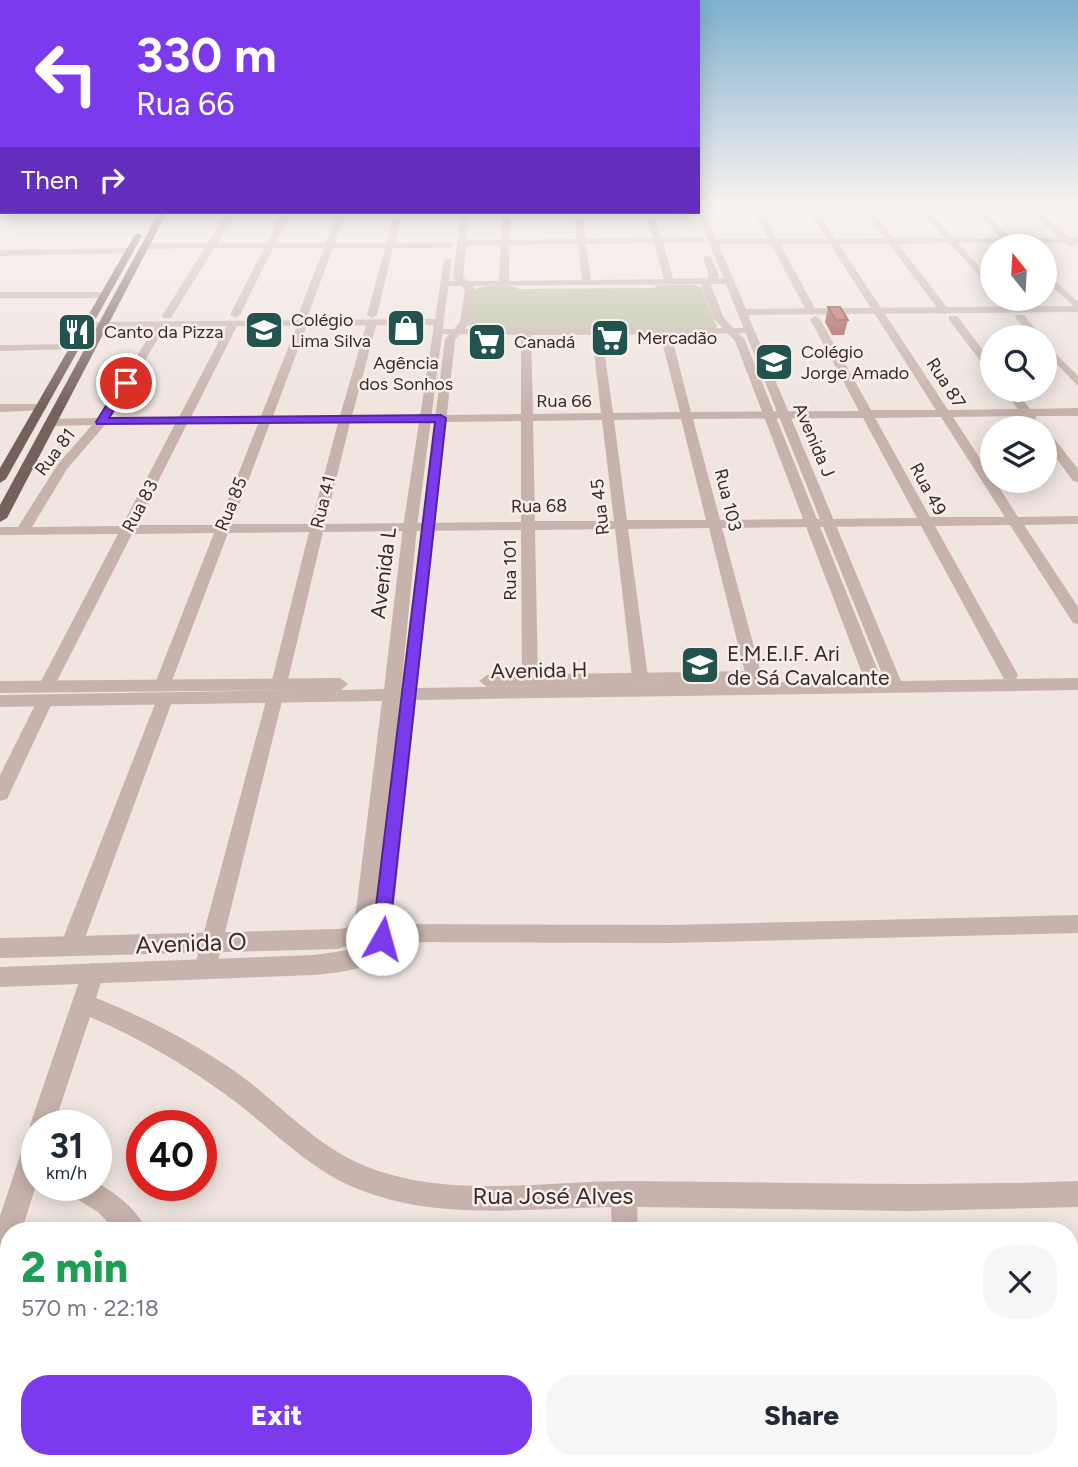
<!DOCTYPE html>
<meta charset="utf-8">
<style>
body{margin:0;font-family:Figtree,sans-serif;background:#f6f6f7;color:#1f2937;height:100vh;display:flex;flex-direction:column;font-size:26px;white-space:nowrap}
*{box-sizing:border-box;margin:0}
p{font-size:23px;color:#747a83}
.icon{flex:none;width:38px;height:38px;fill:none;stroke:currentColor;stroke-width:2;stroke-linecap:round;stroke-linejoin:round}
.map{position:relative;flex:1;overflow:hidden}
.drawer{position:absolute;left:0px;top:1222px;width:1078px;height:247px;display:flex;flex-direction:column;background:#fff;border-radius:28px 28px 0 0;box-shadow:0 4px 18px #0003}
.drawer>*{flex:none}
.guide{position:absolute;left:0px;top:0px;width:700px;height:214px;box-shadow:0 4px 18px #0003;background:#7c3aed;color:#fff;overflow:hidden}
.needle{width:46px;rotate:342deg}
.fabs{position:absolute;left:980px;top:234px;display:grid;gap:14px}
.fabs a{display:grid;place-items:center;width:77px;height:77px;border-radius:50%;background:#fff;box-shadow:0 4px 18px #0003;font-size:35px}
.speed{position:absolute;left:21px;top:1110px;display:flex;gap:14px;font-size:35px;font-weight:700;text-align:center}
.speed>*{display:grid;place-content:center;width:91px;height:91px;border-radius:50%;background:#fff;box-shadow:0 4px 18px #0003;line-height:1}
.speed small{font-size:18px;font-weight:400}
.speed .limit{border:10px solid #d22;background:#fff;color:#111}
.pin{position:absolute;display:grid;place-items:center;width:60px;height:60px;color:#fff;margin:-30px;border:4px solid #fff;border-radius:50%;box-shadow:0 2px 7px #0007}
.me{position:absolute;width:77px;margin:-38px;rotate:7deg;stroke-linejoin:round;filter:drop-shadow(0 0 5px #0008)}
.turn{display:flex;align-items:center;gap:24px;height:147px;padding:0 21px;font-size:32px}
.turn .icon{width:91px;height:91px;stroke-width:2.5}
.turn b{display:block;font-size:49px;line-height:60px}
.then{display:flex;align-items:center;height:66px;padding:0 21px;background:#0003;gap:14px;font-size:26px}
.round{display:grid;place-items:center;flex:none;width:74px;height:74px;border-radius:28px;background:#f6f6f7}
.summary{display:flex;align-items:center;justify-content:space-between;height:119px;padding:0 21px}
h1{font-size:42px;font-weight:800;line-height:52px;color:#1e9e55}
.action{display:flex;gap:14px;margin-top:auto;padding:14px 21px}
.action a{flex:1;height:80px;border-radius:28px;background:#7c3aed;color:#fff;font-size:28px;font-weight:800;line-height:80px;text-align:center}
.action a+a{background:#f6f6f7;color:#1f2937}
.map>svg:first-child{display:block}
</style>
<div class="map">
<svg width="1078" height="1467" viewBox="0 0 1078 1467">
<rect width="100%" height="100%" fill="#f0e5df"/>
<path fill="#b9bea0" d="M658,285H695L701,288L717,327L711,330L477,331L469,328L473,290C484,285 508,283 519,289L654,288Z"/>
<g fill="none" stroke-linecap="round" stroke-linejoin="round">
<g fill="#c7b3ab" fill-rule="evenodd">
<path d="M749,202H757L777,239H827L803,202H811L835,239L885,238L857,202H865L894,238H944L912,202H921L953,238H1001L966,202H975L1011,238H1059L1020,202H1029L1069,237H1078V243L1071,247L1064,243H1016L1012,247L1006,243H958L992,281V289L949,243L898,244L950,311L945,314L941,313L889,244H839L948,410L1018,409L1003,390H1015L1030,409L1078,408V416H1036L1035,421L1031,422L1023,416L953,417L992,477V481H995L1018,517L1078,516V524L1024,525L1078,607V624L1073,623L1010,525L935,526L1018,675L1016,679H1004L921,526L722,528L762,677L754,683L746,677L709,528L628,529L648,677L640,683L632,677L615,529L535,530L538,680L530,686L522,680L521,530L323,532L287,684L279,690L271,684L309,532L228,533L170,686L162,692L154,686L214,533L132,534L54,687L52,691H40L38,687L118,534L0,535V527H18L58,464L92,425L51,426L47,425V419L98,418L158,322L167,324L110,418L179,417L228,324L233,321L238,324L191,417L261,416L298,323L303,320L308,323L273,416H340L367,322L372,319L377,322L352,416L521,414V335L435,334V330L439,329L749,328L753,329V333L671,334L691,412L859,411L810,319L815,316L820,319L871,410H936L830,244H780L817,312L812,315L807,312L771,244H709L712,239H769ZM660,334L680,412L613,413L602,335ZM531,335H592L601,413L533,414ZM941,417L1005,517H930L875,418ZM863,418L917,518L720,520L693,419ZM681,419L706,520H627L614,420ZM602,420L614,521H535L533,421ZM521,421V522L325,524L350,423ZM270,423H338L311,524H232ZM175,424L122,526L32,527L67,469L105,425ZM187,424H258L218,525H136Z"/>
<path d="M228,212H236L217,243H267L283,212H291L276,243H326L338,212H346L335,243H386L394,212H402L395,243L450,242L454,245L450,248H393L377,315L372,318L367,315L385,248H333L308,315L303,318L298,315L324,248H273L240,315L235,318L230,315L264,248H214L171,318H163L162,316L205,248L145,249L141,246L145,243H208Z"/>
<path d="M502,212H510V240L577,239L574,212H582L586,239L653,238L646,212H654L661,238L701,237L705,240L701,243H663L673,279L728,278L733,281L728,284L444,286V282L447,281H499L501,245L462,246L458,243L462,240H501ZM654,243L664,279L591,280L586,244ZM578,244L582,280L509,281V245Z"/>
<path d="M152,214L149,218L0,219V215Z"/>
<path d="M130,248L133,253L0,256V250Z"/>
<path d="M1045,272L1078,302V310L1045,280Z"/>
<path d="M0,292H104L109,295L104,298H0Z"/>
<path d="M999,299H1010L1019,310L1010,312Z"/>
<path d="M1016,315H1024L1043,338H1032L1015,317Z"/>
<path d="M949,316H957L992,362V372L988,371L949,320Z"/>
<path d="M1045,343L1078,376V386L1045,352Z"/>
<path d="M79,344L80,346L75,349L0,351V345Z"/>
<path d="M0,404H41L47,407L41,410L0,412Z"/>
<path d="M1045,431L1049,432L1078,469V482L1073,481L1045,443Z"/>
<path d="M275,691L283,697L216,969L213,976L205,979L197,976L194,969L267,697Z"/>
<path d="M165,693L173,699L82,946L79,953L71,956L63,953L60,946L157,699Z"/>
<path d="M45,695L53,701L7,799L0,801V775L37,701Z"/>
<path d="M1078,915V933L671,943L401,942L363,933L360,926L363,919L370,917L401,924L671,925Z"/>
<path d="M93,963L101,966L104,973L96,998C146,1018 195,1043 240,1075C281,1105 319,1149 368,1167C449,1199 545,1181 629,1181C779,1182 928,1187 1078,1181V1207L909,1211L637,1207L638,1230H612L611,1207C529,1208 442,1221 363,1191C314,1173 277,1134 237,1103C191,1068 142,1039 90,1017L54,1125H37V1182L22,1230H9V1267L0,1270V1216L25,1141L32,1131L30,1125L82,973L85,966Z"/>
<path d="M96,1182C115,1193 138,1209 146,1230H115L98,1212L69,1194L65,1185H96Z"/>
<rect x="1069" y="1378" width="9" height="30"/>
<rect x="614" y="1460" width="30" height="7"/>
</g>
<g fill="#c7b3ab" fill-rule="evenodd">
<path d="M698,203L702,205L746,309L1078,306V312L748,315L901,681L1078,678V690L416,700L390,944C377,971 340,972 314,975L0,987V967L314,955L356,949L369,940L370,931L361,941L338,949L0,958V938L338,929L346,928L355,918L382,701L0,707V695L305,690L0,693V681L340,678L348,684L341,690L384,689L403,527L434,325L88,327L83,324L84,322L435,319L444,260L452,258L417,527L401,689L445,339L460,322L465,290L453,278L461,212H469L463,277L475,289L470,323L455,340L417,688L865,681L735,341L714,319L701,286L709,276L703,257L710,255L719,276L711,286L724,318L745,340L882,681H885L697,212Z"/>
<path d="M0,204H2L0,209Z"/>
<path d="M756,671L764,677L756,683L487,687L479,681L487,675Z"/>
</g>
<g fill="#76605c" fill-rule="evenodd">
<path d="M159,212H167L7,518L0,522V505Z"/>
<path d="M138,233L142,236L6,479L0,483V468L134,236Z"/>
</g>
</g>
<path fill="#a04d47" d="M828,307L848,320L844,335H832L825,322Z"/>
<path fill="#ba5953" stroke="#823e3a" stroke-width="2" d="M828,307H840L848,320H836Z"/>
<linearGradient id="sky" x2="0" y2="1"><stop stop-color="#7eb0cd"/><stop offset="0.5" stop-color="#f8f3f1"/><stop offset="1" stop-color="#f8f3f1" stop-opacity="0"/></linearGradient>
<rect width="1078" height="408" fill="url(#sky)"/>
<path fill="#7c3aed" stroke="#51269a" stroke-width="2" d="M122,380L131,383L109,418L441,415L446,418L388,945L382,947L375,945L372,939L435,422L97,424L96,422Z"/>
<defs>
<g id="shop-square" transform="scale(2.0125)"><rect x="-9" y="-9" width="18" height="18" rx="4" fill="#23534e" stroke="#f8efeb"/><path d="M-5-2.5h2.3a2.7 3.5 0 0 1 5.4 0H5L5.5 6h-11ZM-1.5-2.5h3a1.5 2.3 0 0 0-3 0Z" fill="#fff"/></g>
<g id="school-square" transform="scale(2.0125)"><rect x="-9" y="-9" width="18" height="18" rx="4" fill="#23534e" stroke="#f8efeb"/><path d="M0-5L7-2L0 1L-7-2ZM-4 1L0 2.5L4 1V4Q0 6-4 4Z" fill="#fff"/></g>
<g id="restaurant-square" transform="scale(2.0125)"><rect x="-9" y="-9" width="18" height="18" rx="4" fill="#23534e" stroke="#f8efeb"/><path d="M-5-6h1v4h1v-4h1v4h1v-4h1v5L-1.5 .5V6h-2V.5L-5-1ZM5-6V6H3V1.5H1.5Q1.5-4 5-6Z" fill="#fff"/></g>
<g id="supermarket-square" transform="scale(2.0125)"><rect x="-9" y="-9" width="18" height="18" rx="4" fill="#23534e" stroke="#f8efeb"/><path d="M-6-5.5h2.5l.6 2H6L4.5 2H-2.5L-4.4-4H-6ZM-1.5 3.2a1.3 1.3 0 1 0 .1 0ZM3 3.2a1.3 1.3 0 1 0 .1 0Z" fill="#fff"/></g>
</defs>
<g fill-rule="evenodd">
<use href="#shop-square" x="406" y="328"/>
<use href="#school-square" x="264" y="330"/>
<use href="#restaurant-square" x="77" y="332"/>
<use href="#supermarket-square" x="610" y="338"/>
<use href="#supermarket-square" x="487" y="342"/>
<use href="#school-square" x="774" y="362"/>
<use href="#school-square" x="700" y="665"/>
</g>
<g text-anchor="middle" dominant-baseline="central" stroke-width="5" stroke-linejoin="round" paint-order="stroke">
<g font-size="18" fill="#362b2a" stroke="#f8efeb" text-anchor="start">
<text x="291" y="320">Colégio<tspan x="291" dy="21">Lima Silva</tspan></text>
<text x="104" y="332">Canto da Pizza</text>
<text x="637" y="338">Mercadão</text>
<text x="514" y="342">Canadá</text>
<text x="801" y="352">Colégio<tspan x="801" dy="21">Jorge Amado</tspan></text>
<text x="406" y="363" text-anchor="middle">Agência<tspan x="406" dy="21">dos Sonhos</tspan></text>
</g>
<g font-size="18" fill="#362b2a" stroke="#f8efeb">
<text transform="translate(946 383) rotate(57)">Rua 87</text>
<text x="564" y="401">Rua 66</text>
<text transform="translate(814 440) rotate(67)">Avenida J</text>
<text transform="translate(55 452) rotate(-53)">Rua 81</text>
<text transform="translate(928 489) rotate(62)">Rua 49</text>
<text transform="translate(728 500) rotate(76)">Rua 103</text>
<text transform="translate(323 502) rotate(-76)">Rua 41</text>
<text transform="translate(231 504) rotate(-68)">Rua 85</text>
<text transform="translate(140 506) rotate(-62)">Rua 83</text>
<text transform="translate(539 506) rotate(-1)">Rua 68</text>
<text transform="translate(600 507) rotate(-96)">Rua 45</text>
<text transform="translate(510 570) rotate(-90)">Rua 101</text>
</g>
<g font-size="21" fill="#362b2a" stroke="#f8efeb">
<text transform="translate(383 573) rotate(-83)">Avenida L</text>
<text transform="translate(539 670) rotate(-1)">Avenida H</text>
</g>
<g font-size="21" fill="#362b2a" stroke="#f8efeb" text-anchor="start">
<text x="727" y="653">E.M.E.I.F. Ari<tspan x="727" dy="24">de Sá Cavalcante</tspan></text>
</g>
<g font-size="24" fill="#362b2a" stroke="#f8efeb">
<text transform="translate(191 943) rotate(-2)">Avenida O</text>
<text x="553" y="1195">Rua José Alves</text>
</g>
</g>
</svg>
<div class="fabs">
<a><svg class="needle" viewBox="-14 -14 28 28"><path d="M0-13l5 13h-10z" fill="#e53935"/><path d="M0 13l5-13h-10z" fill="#747a83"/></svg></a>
<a><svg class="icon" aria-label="search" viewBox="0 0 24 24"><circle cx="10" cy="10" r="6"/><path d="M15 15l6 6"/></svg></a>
<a><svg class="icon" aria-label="layers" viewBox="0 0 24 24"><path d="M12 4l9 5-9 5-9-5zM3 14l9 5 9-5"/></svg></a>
</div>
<div class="speed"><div>31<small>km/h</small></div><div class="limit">40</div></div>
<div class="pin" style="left:126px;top:383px;background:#d93025"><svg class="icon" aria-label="arrive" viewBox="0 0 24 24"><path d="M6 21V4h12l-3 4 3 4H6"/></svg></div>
<svg class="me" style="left:382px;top:939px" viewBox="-20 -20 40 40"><circle r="19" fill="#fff"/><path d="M0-13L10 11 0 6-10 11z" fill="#7c3aed"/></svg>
<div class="guide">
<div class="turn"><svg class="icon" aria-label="left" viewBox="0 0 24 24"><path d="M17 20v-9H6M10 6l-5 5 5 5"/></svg><div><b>330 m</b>Rua 66</div></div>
<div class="then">Then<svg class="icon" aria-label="right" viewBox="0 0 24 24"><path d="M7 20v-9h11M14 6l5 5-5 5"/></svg></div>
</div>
<section class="drawer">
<div class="summary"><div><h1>2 min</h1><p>570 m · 22:18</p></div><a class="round"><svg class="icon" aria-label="close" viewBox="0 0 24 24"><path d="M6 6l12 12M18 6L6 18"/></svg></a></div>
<div class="action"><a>Exit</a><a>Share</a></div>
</section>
</div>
